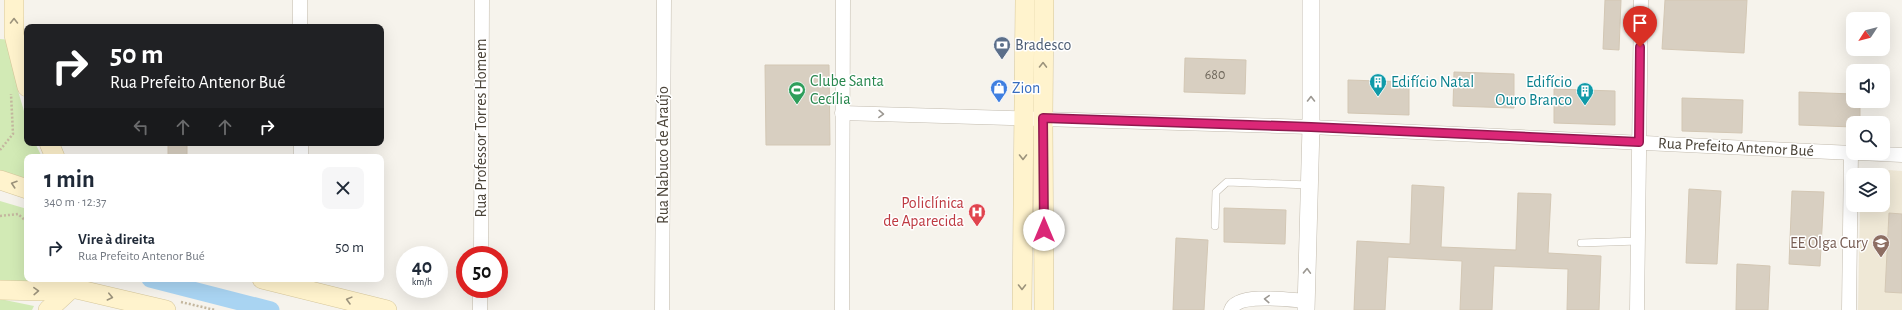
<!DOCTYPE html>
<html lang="pt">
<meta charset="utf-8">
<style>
body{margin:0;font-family:"Alegreya Sans",sans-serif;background:#f6f6f7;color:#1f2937;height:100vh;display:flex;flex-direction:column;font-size:15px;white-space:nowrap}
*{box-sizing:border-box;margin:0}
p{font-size:13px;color:#747a83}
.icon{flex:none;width:22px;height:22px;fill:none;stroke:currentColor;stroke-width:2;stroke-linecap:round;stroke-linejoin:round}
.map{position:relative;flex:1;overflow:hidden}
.panel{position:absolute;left:24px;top:154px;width:360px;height:128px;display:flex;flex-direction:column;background:#fff;border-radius:8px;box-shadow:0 4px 16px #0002}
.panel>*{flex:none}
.hud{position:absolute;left:24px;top:24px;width:360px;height:122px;border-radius:8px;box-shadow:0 4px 16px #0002;background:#202124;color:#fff;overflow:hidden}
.needle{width:26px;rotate:234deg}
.tools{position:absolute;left:1846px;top:12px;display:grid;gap:8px}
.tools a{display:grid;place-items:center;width:44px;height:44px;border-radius:8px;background:#fff;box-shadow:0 4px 16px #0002;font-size:20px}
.speed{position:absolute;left:396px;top:246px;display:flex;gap:8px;font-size:20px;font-weight:700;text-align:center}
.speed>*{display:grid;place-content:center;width:52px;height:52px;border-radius:50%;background:#fff;box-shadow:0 4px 16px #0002;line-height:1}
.speed small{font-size:10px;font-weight:400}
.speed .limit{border:6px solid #d22;background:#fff;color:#111}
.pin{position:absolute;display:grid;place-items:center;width:34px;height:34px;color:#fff;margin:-41px -17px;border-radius:50% 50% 50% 0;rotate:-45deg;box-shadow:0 0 4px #0007}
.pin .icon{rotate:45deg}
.me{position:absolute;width:44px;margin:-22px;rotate:0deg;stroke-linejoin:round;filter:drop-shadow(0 0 3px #0008)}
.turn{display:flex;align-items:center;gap:14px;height:84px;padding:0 20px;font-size:18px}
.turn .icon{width:52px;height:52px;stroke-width:2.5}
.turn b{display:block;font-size:28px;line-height:34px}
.lanes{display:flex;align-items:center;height:38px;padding:0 20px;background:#0003;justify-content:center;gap:20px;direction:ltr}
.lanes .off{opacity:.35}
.round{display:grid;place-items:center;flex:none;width:42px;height:42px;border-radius:8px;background:#f6f6f7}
.head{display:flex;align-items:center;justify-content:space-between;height:68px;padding:0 20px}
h1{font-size:24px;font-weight:700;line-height:30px}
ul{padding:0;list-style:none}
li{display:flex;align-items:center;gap:12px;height:52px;padding:0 20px}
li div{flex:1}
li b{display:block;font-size:15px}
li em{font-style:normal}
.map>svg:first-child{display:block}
</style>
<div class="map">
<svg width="1902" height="310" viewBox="0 0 1902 310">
<rect width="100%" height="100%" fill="#f6f3ec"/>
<path fill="#efe8d6" d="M1860,168L1902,171V310H1858L1860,205H1883V175H1860Z"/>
<g fill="#d2eab5">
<path d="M0,39L11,40L18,91L27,121V143H35L42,157H27V181L0,172Z"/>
<path d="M0,201L27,209V279H55L44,284H0Z"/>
<path d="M0,299L34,306L32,310H0Z"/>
</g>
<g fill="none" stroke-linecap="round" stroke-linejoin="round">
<path stroke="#a9d4f2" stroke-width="17" d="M150,279L271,310"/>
</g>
<g fill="#d8cfc1" stroke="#d3c7b4">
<path d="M1605,0H1621L1619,50L1603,49Z"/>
<path d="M1665,0H1747L1744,53L1662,49Z"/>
<path d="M1185,58L1246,60L1245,94L1184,92Z"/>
<path d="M765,65H829L830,145H766Z"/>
<path d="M1454,72L1514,74V108L1453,106Z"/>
<path d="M1348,80L1409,82V115L1348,113Z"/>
<path d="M1554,89L1615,91V125L1554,123Z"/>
<path d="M1799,92L1853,94V101H1860V123H1853V127L1799,125Z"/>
<path d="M1682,98L1743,100L1742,133L1682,131Z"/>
<rect x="168" y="143" width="19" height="14"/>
<path d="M1412,185L1444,187L1441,247L1516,250L1518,193L1551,194L1548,253L1601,256L1599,310H1567L1568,269L1494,266L1492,310H1460L1462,261L1388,257L1385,310H1354L1357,241L1410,244Z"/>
<path d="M1689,189L1721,191L1717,264L1686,263Z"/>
<path d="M1792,191L1824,192L1820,266L1789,264Z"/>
<path d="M1224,208L1286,210L1285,244L1224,242Z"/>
<path d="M1889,213L1902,214V293L1885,292Z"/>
<path d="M1176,238L1208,240L1204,310H1173Z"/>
<path d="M1737,264L1770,266L1768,310H1736Z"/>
</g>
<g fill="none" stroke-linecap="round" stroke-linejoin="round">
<g stroke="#c2bbae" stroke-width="8">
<g id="service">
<path d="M1215,226L1216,192L1227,182L1309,185"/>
<path d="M1581,243L1638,241"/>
</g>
</g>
<g stroke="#c2bbae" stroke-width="15">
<g id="minor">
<path d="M300,0V27"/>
<path d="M842,113L1311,127L1853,153"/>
<path d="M301,143V157"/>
<path d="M1859,153L1902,155"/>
<path d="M481,255L482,0"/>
<path d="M480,310V289"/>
<path d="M662,310L664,0"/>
<path d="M842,310L843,0"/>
<path d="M1231,310C1237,292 1291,300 1306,301"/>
<path d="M1637,310L1641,0"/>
<path d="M1849,310L1851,153"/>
</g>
</g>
<g stroke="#c2bbae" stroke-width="18">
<path id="tertiary" d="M1306,310L1311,127V0"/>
</g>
<g stroke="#d6c79b" stroke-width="20">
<g id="secondary">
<path d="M14,0V35L27,87"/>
<path d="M49,143L55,157"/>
<path d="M0,180L27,189"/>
<path d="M262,279L387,310"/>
<path d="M0,290L41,291L72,288L166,310"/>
<path d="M48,310L73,287"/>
<path d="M1022,310L1025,0"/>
<path d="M1044,310L1043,118L1044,0"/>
</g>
</g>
<g stroke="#c4b79f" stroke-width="2.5" stroke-dasharray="2 2" stroke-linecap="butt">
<path d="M0,150L13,134L11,94"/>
<path d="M0,216L18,214L27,222"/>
<path d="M181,302L215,310"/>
</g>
<use href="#service" stroke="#fff" stroke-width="7"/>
<use href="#minor" stroke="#fff" stroke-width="14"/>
<use href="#tertiary" stroke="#fff" stroke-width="17"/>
<use href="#secondary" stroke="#fff3cd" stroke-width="19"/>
</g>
<defs><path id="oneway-chevron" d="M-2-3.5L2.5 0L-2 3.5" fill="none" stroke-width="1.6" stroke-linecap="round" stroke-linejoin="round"/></defs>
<g stroke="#9c937c">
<use href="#oneway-chevron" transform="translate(14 21) rotate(-90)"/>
<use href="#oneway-chevron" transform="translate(1043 65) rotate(-89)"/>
<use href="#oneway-chevron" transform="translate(1023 157) rotate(90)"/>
<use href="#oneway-chevron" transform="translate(14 184) rotate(-162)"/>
<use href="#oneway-chevron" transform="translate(1022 287) rotate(90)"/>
<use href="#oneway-chevron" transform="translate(36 291) rotate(-2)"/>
<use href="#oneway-chevron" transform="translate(110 297) rotate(13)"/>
<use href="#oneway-chevron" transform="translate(349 300) rotate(-165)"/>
</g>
<g stroke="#9c9892">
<use href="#oneway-chevron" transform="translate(1311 99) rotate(-90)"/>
<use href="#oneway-chevron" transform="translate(881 114) rotate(2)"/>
<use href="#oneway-chevron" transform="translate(1307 271) rotate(-88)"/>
<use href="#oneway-chevron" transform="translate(1267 299) rotate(-177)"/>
</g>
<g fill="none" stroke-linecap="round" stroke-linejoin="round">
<g stroke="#8e194d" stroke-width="10">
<path id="route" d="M1044,230L1043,118L1311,127L1639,142L1640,47"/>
</g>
<use href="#route" stroke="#db2777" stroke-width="7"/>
</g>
<defs>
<g id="bank-pin" transform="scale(0.9)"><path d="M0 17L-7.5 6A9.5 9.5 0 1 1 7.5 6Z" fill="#5c6f8a" stroke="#fff"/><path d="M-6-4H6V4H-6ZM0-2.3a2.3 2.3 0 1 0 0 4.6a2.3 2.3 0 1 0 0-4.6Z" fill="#fff"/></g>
<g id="building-pin" transform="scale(0.9)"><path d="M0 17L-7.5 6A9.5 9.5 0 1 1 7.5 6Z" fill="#0f9aa8" stroke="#fff"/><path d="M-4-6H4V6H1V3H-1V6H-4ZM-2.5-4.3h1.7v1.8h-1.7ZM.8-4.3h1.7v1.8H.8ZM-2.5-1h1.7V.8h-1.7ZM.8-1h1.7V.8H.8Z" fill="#fff"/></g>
<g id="shop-pin" transform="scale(0.9)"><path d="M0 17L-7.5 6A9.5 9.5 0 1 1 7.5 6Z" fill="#3f7fe0" stroke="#fff"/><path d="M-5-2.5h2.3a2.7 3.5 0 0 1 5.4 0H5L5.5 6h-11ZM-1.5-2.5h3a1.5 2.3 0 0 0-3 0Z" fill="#fff"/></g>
<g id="stadium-pin" transform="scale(0.9)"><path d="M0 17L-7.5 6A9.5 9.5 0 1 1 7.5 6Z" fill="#2e9e5b" stroke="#fff"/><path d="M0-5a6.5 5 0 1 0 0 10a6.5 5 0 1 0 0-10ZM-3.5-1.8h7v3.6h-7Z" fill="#fff"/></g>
<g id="hospital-pin" transform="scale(0.9)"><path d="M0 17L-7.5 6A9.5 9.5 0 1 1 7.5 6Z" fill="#e0444e" stroke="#fff"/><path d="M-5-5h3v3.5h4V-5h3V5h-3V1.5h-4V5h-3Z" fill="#fff"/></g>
<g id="school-pin" transform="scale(0.9)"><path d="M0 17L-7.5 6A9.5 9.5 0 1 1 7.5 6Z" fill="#8d6e63" stroke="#fff"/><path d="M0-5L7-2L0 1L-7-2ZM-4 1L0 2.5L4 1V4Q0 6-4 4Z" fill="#fff"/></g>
</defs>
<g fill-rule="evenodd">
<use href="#bank-pin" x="1002" y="45"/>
<use href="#building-pin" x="1378" y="82"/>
<use href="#shop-pin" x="999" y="88"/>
<use href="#stadium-pin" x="797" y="90"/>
<use href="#building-pin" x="1585" y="91"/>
<use href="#hospital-pin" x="977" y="212"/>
<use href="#school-pin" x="1881" y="243"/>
</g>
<g text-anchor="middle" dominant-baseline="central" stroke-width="3" stroke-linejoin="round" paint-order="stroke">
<g font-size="14" fill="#6e675b">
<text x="1215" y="75">680</text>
</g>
<g font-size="16" fill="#4e5e75" stroke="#fff" text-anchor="start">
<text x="1015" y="45">Bradesco</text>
</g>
<g font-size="16" fill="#27864d" stroke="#fff" text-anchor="start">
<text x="810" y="81">Clube Santa<tspan x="810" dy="18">Cecília</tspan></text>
</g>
<g font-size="16" fill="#0d838f" stroke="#fff" text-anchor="start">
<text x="1391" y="82">Edifício Natal</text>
<text x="1572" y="82" text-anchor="end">Edifício<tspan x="1572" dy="18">Ouro Branco</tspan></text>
</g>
<g font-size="16" fill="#366cbe" stroke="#fff" text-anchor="start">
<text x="1012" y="88">Zion</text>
</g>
<g font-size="16" fill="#4b4439" stroke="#fff">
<text transform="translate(481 128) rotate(-90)">Rua Professor Torres Homem</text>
<text transform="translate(1736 147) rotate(3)">Rua Prefeito Antenor Bué</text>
<text transform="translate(663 155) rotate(-90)">Rua Nabuco de Araújo</text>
</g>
<g font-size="16" fill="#be3a42" stroke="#fff" text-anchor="end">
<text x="964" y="203">Policlínica<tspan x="964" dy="18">de Aparecida</tspan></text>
</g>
<g font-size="16" fill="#785e54" stroke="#fff" text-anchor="end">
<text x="1868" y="243">EE Olga Cury</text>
</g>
</g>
</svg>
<div class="tools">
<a><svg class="needle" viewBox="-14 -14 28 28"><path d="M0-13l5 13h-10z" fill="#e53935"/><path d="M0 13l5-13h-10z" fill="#747a83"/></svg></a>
<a><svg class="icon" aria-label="sound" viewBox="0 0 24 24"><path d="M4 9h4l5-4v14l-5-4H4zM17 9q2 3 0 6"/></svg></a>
<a><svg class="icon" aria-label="search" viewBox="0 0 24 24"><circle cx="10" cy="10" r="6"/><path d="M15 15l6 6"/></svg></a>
<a><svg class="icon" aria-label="layers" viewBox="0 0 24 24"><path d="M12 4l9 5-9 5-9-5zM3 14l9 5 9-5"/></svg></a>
</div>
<div class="speed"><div>40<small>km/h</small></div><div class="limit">50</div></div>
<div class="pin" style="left:1640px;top:47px;background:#d93025"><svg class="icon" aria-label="arrive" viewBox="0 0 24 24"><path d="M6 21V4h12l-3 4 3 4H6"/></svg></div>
<svg class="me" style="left:1044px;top:230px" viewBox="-20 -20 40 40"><circle r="19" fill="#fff"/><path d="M0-13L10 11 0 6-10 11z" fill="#db2777"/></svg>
<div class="hud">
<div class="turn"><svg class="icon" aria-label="right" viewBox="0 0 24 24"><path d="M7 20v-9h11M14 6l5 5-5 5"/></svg><div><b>50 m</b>Rua Prefeito Antenor Bué</div></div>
<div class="lanes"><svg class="icon off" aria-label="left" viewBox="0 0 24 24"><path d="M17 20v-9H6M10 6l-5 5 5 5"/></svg><svg class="icon off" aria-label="ahead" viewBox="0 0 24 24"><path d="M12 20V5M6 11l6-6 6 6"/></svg><svg class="icon off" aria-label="ahead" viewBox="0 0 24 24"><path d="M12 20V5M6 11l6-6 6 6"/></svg><svg class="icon" aria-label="right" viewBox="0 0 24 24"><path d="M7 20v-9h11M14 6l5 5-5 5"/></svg></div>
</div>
<section class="panel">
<div class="head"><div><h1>1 min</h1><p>340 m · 12:37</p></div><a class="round"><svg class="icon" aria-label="close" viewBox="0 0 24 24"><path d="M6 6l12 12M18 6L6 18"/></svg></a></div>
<ul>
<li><svg class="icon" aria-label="right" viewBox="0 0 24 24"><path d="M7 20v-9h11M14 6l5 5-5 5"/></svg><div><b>Vire à direita</b><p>Rua Prefeito Antenor Bué</p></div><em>50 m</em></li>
</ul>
</section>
</div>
